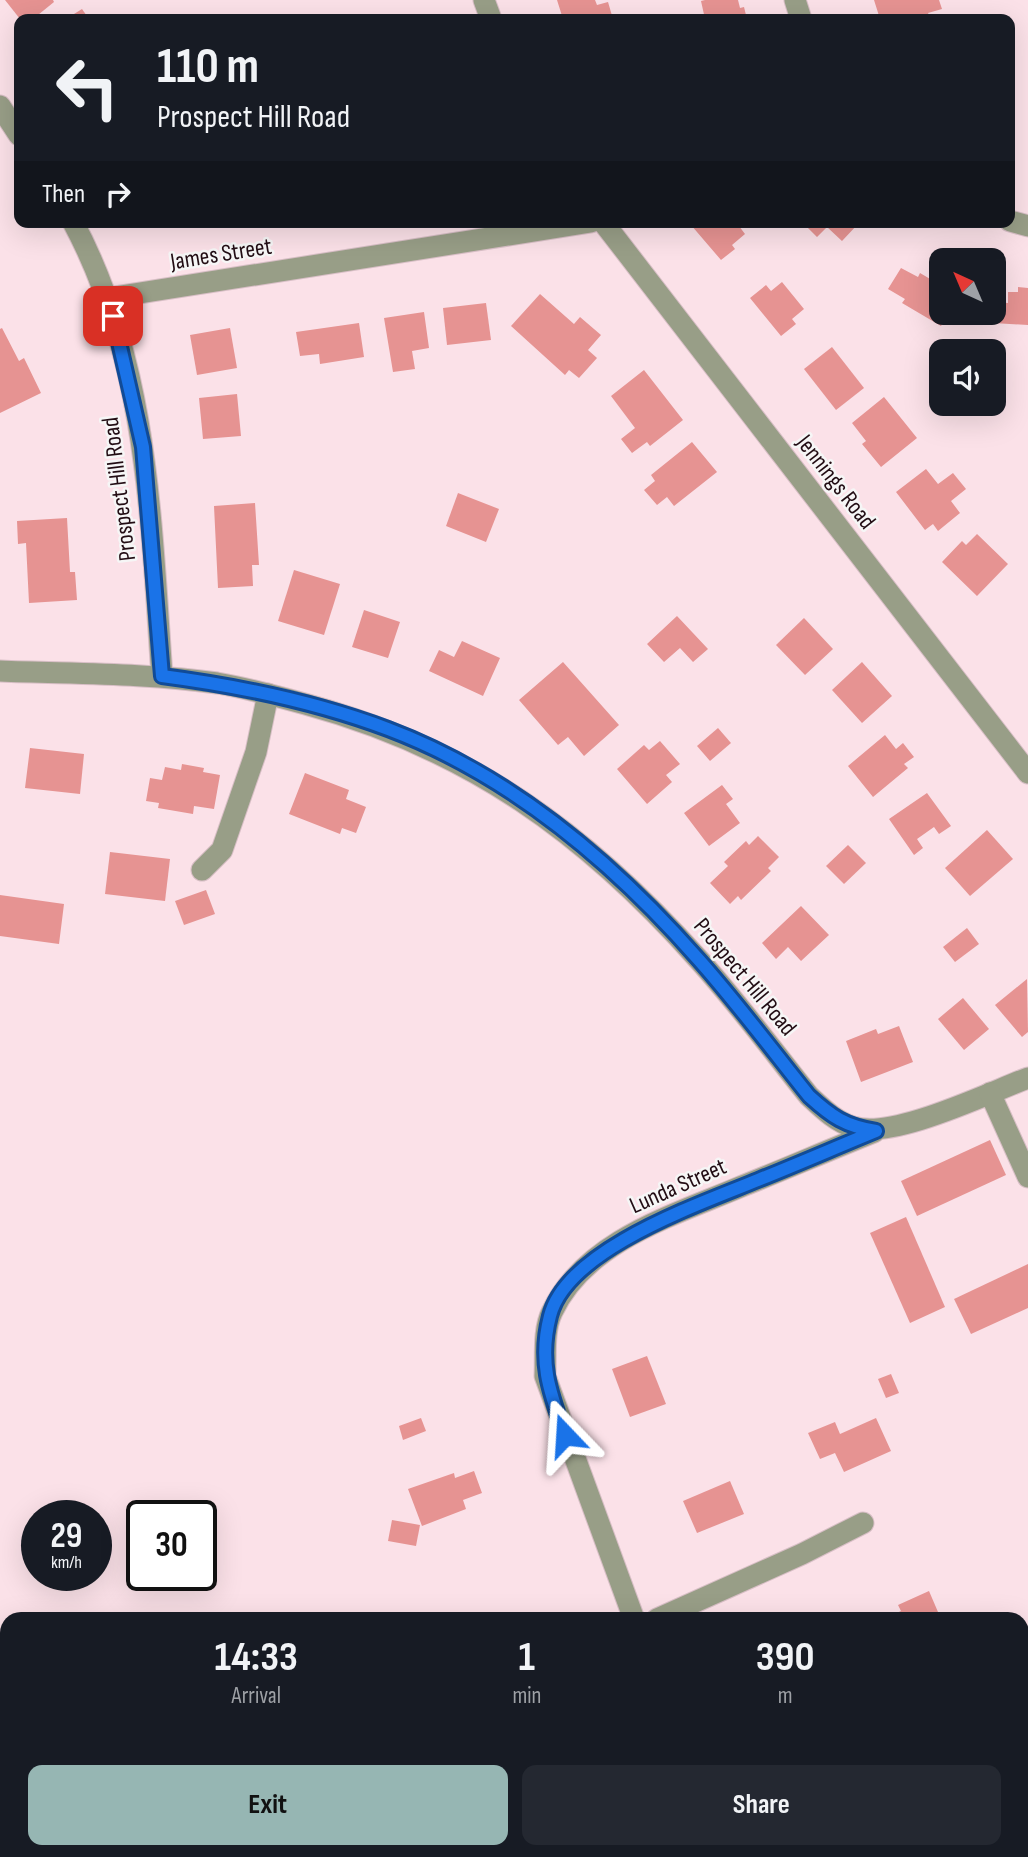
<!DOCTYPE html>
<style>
body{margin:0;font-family:"Sofia Sans Condensed",sans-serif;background:#242831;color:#f1f3f6;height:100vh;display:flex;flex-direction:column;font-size:26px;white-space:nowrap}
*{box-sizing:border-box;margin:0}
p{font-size:23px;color:#9ea1a6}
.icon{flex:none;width:38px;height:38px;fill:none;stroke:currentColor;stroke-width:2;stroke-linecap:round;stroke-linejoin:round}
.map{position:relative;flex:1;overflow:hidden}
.panel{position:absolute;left:0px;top:1612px;width:1029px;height:247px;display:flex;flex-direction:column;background:#171b24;border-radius:21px 21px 0 0;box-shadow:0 7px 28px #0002}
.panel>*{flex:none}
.banner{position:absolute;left:14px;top:14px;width:1001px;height:214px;border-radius:14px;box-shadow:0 7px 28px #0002;background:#171b24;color:#f1f3f6;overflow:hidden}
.needle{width:46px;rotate:316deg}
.fabs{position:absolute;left:929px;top:248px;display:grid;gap:14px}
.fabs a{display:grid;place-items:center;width:77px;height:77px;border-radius:14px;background:#171b24;box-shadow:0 7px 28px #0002;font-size:35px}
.speed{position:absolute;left:21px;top:1500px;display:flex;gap:14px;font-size:35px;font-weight:700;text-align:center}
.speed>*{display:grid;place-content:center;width:91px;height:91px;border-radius:50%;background:#171b24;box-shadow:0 7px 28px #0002;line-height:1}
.speed small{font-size:18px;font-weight:400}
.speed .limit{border:4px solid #111;border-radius:10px;background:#fff;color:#111}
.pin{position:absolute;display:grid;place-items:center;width:60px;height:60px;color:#fff;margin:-30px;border-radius:14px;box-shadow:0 4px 10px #0006}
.me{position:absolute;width:77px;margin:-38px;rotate:340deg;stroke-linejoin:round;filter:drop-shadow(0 0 5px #0008)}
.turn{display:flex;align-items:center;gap:24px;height:147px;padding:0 28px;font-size:32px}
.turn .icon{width:91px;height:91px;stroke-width:2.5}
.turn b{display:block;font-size:49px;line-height:60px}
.then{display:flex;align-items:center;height:66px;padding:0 28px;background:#0003;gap:14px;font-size:26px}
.eta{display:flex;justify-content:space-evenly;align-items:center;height:119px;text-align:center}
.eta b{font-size:42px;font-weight:700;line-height:49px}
.button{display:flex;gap:14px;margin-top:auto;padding:14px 28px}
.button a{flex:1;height:80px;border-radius:14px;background:#96b6b3;color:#111;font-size:28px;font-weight:700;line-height:80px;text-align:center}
.button a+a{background:#242831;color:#f1f3f6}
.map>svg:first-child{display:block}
</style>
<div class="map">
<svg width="1028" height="1857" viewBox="0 0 1028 1857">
<rect width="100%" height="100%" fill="#fbe1e8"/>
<g fill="#e69392">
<path d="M5,0H53L54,2L33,19H20Z"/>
<path d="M557,0H595L597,5L608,2L613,19H563Z"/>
<path d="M705,0H738L740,8L744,7L747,19H705L701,1Z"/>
<path d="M874,0H939L942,9L928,13L931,19H880Z"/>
<path d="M82,9L89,19H66Z"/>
<path d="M694,222H736L745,234L732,245L735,249L721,260L691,225Z"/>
<path d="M811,222H856L858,224L842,241L827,227L817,237L807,227Z"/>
<path d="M901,268L918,277L920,273L942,286V313H949L941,326L902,303L905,299L888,289Z"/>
<path d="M782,282L804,309L792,319L796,324L781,336L750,298L766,285L771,291Z"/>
<path d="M1018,287L1028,288V325L993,323L995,302L1008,303V292H1018Z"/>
<path d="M540,294L574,324L580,317L601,335L588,350L597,358L579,378L569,370L565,375L511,326Z"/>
<path d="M486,303L491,340L447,345L443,308Z"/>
<path d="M424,312L429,348L412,351L415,369L393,372L384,318Z"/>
<path d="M359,323L364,357L320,364L319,354L300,356L296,332Z"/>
<path d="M2,328L19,361L24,358L41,393L0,413V329Z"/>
<path d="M230,328L237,368L197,375L190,335Z"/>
<path d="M832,347L864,388L836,410L804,369Z"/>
<path d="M644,370L683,420L650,446L647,442L632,453L621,439L635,428L611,396Z"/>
<path d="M237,394L241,436L203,439L199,398Z"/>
<path d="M884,397L917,438L881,467L862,444L866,441L852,423Z"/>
<path d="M692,442L717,472L674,506L667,497L657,505L644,490L655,481L651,475Z"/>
<path d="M926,469L938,484L953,473L966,489L951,501L960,513L938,531L933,524L925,530L896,492Z"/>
<path d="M458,493L499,509L486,542L446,526Z"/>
<path d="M255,503L259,565H252L253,586L218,588L214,506Z"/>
<path d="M67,518L70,572H75L77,600L29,603L26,543L18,544L17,521Z"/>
<path d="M977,534L1008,564L977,596L942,562L962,541L966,545Z"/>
<path d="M294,570L340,584L324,635L278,621Z"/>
<path d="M364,610L400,622L388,658L352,647Z"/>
<path d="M677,616L708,649L693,662L680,648L664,662L647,644Z"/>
<path d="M804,618L833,649L805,675L776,645Z"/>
<path d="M462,641L500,658L483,696L429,671L439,650L454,657Z"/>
<path d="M563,662L619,725L584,756L568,737L558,745L519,700Z"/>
<path d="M862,662L892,696L862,723L832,690Z"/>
<path d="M718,728L731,743L710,761L697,746Z"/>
<path d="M885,735L896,749L903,743L914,757L904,764L908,768L873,797L848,766Z"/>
<path d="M660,741L680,764L666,775L672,782L647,804L617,769L644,745L649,750Z"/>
<path d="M30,748L84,754L80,794L25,788Z"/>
<path d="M182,764L204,768L203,772L220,775L214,809L194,806L193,814L158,808L159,803L146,801L150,778L162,780L165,767L181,770Z"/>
<path d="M305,773L349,790L346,799L366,807L356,833L342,828L340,834L289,814Z"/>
<path d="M722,785L733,799L726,804L740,823L709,846L684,813Z"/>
<path d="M927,793L951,826L939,834L934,827L917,839L923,848L914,855L889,819Z"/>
<path d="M987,830L1013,859L970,896L945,868Z"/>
<path d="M758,836L779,857L768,868L771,871L741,900L738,896L730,904L710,883L728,866L724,862L746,841L749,845Z"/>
<path d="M848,845L866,863L844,884L826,866Z"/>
<path d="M110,852L170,859L165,901L105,894Z"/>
<path d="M206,890L215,914L184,925L175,901Z"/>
<path d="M0,895L64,904L59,944L0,936Z"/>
<path d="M801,906L829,935L801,961L788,947L776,959L762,943Z"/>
<path d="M967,928L979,944L955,962L943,947Z"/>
<path d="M1027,979L1028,1032L1022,1037L995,1005Z"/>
<path d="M963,998L989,1029L964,1050L938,1019Z"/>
<path d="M899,1026L913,1062L861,1082L846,1041L876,1029L878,1034Z"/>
<path d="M990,1140L1006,1175L917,1216L901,1181Z"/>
<path d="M906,1217L945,1307L910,1323L870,1233Z"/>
<path d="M1028,1264V1308L971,1334L954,1299Z"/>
<path d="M647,1356L666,1404L630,1417L612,1369Z"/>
<path d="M891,1374L899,1393L886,1398L878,1379Z"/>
<path d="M421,1418L426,1431L403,1440L399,1426Z"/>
<path d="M876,1418L891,1451L844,1472L835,1453L820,1459L808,1433L835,1422L840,1434Z"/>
<path d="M474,1471L482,1493L463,1500L466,1509L422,1526L408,1489L454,1473L455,1478Z"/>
<path d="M730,1481L744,1514L697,1533L683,1501Z"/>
<path d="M392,1520L420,1525L416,1546L388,1541Z"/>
<path d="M929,1591L941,1619H883L901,1611L898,1605Z"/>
</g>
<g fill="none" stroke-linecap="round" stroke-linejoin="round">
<g stroke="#d8bfc6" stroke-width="23">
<g id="minor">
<path d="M484,0L491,19"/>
<path d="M795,0L801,19"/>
<path d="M0,106L19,135"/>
<path d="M1010,221L1028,226"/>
<path d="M73,222C148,362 151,521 162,676"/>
<path d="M603,222L1028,773"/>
<path d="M108,298L591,222"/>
<path d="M0,671C72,674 145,673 217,683C247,688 276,696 305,704C470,749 586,833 699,960C738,1003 773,1051 809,1096C822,1108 836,1122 853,1127C892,1140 988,1093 1028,1078"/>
<path d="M202,870L222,850L256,752L268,694"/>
<path d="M990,1093L1028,1177"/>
<path d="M634,1619L545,1376C546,1356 543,1330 552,1312C585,1241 674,1215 740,1187C785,1169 829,1150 874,1132"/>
<path d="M657,1619L802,1554L863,1523"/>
<path d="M740,1852L745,1857"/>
</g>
</g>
<path stroke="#a68e95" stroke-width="4.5" stroke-dasharray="5 5" stroke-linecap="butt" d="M0,1821H7"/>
<use href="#minor" stroke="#989e87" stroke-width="21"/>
</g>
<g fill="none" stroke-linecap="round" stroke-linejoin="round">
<g stroke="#114b97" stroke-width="18">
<path id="route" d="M113,316L143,447L162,676C239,686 316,702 388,729C510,775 615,864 699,960C738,1004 773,1051 809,1096C832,1117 845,1126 876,1131C837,1147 798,1164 758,1180C700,1204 567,1249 550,1316C538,1362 550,1393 565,1435"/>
</g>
<use href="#route" stroke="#1a73e8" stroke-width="12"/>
</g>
<g text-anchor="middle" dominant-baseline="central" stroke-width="5" stroke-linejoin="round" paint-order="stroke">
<g font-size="24" fill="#220d14" stroke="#f6f6f6">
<text transform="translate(221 254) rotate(-9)">James Street</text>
<text transform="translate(836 482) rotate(52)">Jennings Road</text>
<text transform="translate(119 489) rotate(-97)">Prospect Hill Road</text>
<text transform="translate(745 977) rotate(50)">Prospect Hill Road</text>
<text transform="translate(678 1186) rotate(-24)">Lunda Street</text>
</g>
</g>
</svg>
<div class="fabs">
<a><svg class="needle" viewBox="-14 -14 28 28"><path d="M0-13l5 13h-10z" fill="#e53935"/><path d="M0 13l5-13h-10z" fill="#9ea1a6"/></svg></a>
<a><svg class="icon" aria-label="sound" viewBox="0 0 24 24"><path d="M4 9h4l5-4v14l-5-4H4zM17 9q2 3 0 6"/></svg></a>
</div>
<div class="speed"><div>29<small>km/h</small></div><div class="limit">30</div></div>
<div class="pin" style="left:113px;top:316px;background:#d93025"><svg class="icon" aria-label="arrive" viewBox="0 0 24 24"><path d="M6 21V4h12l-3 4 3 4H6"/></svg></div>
<svg class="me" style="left:565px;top:1435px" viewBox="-20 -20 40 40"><path d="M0-17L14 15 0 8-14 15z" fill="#1a73e8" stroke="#fff" stroke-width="4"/></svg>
<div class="banner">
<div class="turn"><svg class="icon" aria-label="left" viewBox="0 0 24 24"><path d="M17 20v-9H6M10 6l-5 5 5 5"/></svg><div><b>110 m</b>Prospect Hill Road</div></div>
<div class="then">Then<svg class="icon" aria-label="right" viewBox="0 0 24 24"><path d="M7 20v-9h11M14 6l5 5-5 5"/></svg></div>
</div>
<section class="panel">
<div class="eta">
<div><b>14:33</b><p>Arrival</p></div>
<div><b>1</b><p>min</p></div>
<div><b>390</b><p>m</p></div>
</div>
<div class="button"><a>Exit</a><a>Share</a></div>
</section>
</div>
